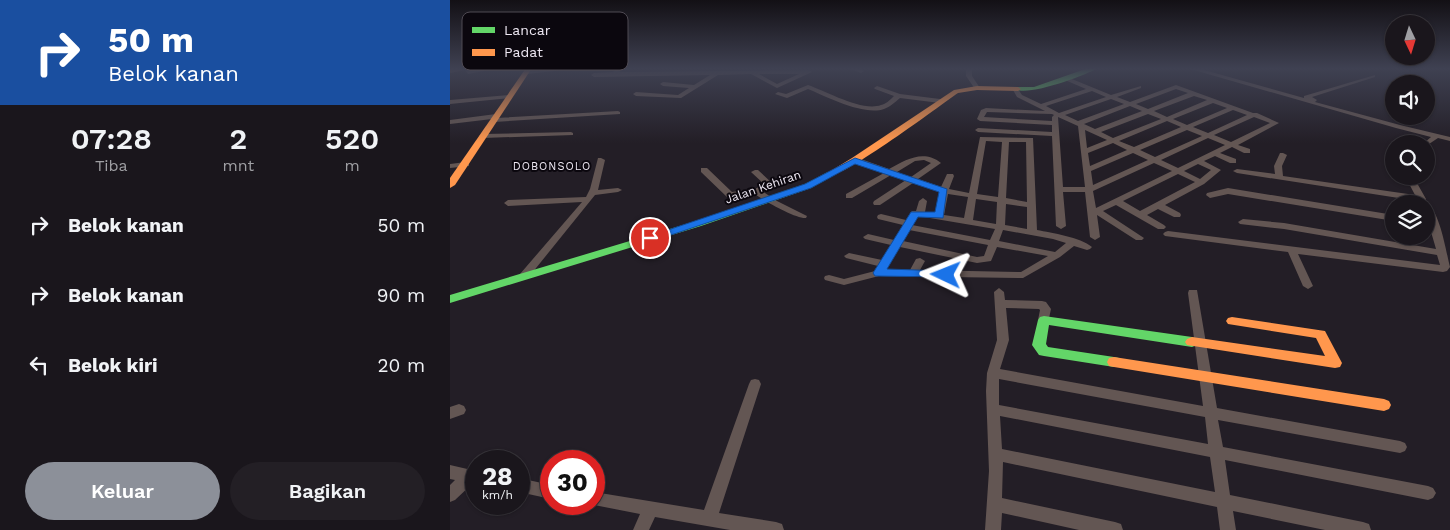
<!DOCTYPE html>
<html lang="id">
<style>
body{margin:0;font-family:"Work Sans",sans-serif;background:#231f25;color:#f1f3f6;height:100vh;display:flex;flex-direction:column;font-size:19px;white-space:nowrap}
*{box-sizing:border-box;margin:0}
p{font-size:16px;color:#9f9fa3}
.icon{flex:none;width:28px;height:28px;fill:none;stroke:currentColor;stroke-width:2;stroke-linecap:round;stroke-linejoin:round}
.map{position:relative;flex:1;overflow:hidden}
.sheet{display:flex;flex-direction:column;background:#1a161c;width:450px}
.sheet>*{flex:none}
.guide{background:#1a4fa0;color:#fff;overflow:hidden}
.needle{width:32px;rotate:176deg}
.buttons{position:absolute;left:935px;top:15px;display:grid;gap:10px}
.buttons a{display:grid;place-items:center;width:50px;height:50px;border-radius:50%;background:#1a161c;box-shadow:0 1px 4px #0004,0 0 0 1px #38353b;font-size:25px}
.speed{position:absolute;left:15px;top:450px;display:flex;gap:10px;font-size:25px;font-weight:700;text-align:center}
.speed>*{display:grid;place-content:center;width:65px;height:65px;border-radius:50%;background:#1a161c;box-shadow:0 1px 4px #0004,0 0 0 1px #38353b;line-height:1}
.speed small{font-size:12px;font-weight:400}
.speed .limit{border:8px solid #d22;background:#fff;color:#111}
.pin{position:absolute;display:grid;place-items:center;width:42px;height:42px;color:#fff;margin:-21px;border:2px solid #fff;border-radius:50%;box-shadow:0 1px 5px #0007}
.me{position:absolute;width:55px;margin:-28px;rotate:272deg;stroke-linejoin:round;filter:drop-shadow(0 0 4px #0008)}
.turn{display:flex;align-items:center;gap:18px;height:105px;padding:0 25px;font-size:22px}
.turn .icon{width:65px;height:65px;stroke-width:2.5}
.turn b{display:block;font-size:35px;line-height:42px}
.eta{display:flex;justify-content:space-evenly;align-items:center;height:85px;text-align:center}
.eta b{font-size:30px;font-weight:600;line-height:35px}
.action{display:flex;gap:10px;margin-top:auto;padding:10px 25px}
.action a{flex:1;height:58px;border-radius:30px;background:#8c9099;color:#fff;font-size:20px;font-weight:600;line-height:58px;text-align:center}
.action a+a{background:#231f25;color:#f1f3f6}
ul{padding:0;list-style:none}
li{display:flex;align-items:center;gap:15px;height:70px;padding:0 25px}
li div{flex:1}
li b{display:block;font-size:19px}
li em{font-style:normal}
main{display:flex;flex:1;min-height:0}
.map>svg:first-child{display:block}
</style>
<main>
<section class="sheet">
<div class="guide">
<div class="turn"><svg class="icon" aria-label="right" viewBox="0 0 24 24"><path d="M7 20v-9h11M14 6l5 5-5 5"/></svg><div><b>50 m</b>Belok kanan</div></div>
</div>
<div class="eta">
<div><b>07:28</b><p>Tiba</p></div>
<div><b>2</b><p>mnt</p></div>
<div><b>520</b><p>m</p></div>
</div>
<ul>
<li><svg class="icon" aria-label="right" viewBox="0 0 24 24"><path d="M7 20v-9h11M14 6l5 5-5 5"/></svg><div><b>Belok kanan</b></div><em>50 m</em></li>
<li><svg class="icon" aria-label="right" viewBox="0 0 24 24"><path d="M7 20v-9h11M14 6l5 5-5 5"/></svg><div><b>Belok kanan</b></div><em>90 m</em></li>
<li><svg class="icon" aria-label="left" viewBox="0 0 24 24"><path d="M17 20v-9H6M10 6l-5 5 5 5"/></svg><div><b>Belok kiri</b></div><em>20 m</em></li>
</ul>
<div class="action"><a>Keluar</a><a>Bagikan</a></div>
</section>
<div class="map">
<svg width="1000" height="530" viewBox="0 0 1000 530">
<rect width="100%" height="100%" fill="#231e26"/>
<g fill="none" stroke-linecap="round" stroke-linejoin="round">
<g fill="#635653" fill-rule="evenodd">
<path d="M5,68H20V70L49,68L18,74L15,70L0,73V69Z"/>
<path d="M102,68H132L77,74L74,72L77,70Z"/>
<path d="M167,68H173L169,72L359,70L362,72L327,88L301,74L268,75L231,98L186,96L183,94L186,92L228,95L239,88L213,86L210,84L213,82L244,85L260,75L144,77L141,75L144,73L163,72ZM309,74H349L327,84Z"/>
<path d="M398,68H408L414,71L411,73Z"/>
<path d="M516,68H522V76L530,88L529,89H525L516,76Z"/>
<path d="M737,68H747L854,98V96L925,75V77L862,97L867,100L865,102L950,125L1000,137V141L988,138L976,146V144H973L981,137L946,128Z"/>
<path d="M617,77L661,95L691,86V88L667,97L680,102L726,85L803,113H807L829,123L788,145L800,149V153H794L782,147L770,153L786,159V163H780L765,156L754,161L771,170L754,184L715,205L730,213L731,215L730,217H724L708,209L697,215L714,225L716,227L714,229H708L666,205L653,211L694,238L692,240H686L647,215L650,237L645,240L640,237L635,192H613L616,226L611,229L606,226L602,136L528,132L525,130L528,128L602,132V125L530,121L527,119L531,110L536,108L595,111L567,97L563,90L564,89H568L572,95L591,104L636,89L615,80L614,79ZM726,89L738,93L698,109L686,104ZM642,91L656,97L609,113L596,106ZM744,96L757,100L717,117L704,111ZM661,99L674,104L628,121L615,115ZM763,103L777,108L737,125L723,119ZM680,106L692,111L645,129L634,124ZM783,110L797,115L758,133L743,127ZM537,112L602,114L604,115L602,117V121L534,117ZM698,114L711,119L663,138L651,132ZM608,117L628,126L635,187H613ZM804,117L820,123L781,142L764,135ZM717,121L731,127L684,147L669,141ZM635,130L657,140L637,148ZM737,130L752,136L705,157L690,150ZM758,138L775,145L728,168L711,160ZM663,143L677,150L640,166L638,153ZM683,153L698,160L643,185L641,171ZM704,163L722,171L646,208L643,191ZM748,164L761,170L750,179L734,171ZM728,174L745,182L690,211L673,201Z"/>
<path d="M358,85C376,91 412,112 431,105C436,104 440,100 444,96L425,89L424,88L427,86L450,94L490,99L493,101L490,103L450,98C445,102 440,107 434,109C414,116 377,97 358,89L337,98L325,94L328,92L336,94Z"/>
<path d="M59,95L62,97L61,98L0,104V100Z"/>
<path d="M168,111L170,112V114L44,122L41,120L42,119L0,124V120L46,114L49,116L46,118Z"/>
<path d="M121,132L123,133V135L33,138L29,136L33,134Z"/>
<path d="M530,137L583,138L587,230C602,233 630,237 642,247L640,249L637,250L624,246L610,257L573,278L429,276L394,285L375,280L374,278L375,276L379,275L394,279L425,271L428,266L396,258L394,256L399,253L432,260L441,245L415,239L413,237L418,234L444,240L453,225L428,219L427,217L428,215L431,214L456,220L462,211H466L469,201L473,198L477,201L475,212L485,214L490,192L463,183L430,205H424L423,203L424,201L456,180L441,175L402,198H396V194L434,173L402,162V158H408L439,169C456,160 473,149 491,163L468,179L491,187L497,174H503L504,176L499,189L519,193ZM536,141L552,142L548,197L527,194ZM559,142H576L577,202L556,198ZM474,160L481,163L461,177L447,172L465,161ZM498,194L518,197L514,218L494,215ZM526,199L547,202L546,224L523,220ZM556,204L577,207V229L555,225ZM468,216L545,229L540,240L462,225ZM459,230L538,245L534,256L527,257L453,241ZM553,230L603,239L616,243L605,252L549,241ZM450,247L527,263L541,261L547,247L598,256L571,272L470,270L475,261L470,258L466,259L460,270H436Z"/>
<path d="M830,153H833L837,155L832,166L833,176L965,195L955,176H963L976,199V203C990,210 996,252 1000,267L997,271L993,272L848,254L863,286L858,289L853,286L838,252L715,236L713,234L715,232L718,231L990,265L987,255L834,229L790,224L788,222L793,219L834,223L986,249C982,234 976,219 976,204H970L968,201L787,173L783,171L787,169L825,174L824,166Z"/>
<path d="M148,158H151L155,160L148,190L168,188L172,190L168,192L145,195L78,278H70L69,276L70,274L132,202L58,206L54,203L58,200L136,197L140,189Z"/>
<path d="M16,162H19V166L0,168V164Z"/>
<path d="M251,168H257L282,192L305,189L314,184L301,172L305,170H308L323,184L312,191L327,201L357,216L356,218C346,219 314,201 305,194L277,197L251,172Z"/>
<path d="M778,188L944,215V221L778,194L760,198L756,195L757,193Z"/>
<path d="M549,288L554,292L555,300L592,301L596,302L601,309L598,323H590L588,320L590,310L589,309L556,308L559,340L550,369L753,406L738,293L739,290H747L767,408L950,441L955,443L957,447L955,451L950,453L768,420L773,447L978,486L983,488L986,493L983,498L978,500L775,460L780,495L913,522L919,524L921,530H875L783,511L786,530H770L767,507L553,462L552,498L665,522L671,524L673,530H629L552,513L551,530H535L539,471L536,391L537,373L547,340L544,292ZM549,379L755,417L758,444L549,405ZM550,416L760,457L765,492L552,449Z"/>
<path d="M305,379L309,380L311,384L269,513L326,522L332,524L334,530H280L205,517L199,530H183L190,514L139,504H144V492L254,510L299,384L301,380Z"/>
<path d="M9,404L14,406L16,410L14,414L0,419V407Z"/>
<path d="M0,465L26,471V483H23L5,500L0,502V485L5,480L0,479Z"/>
<path d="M69,478L101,485V499L69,492Z"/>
</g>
<g fill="#63d668" fill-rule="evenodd">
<path d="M638,68H648C634,76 577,97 565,89L568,87H584Z"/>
<path d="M378,172L381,173V177L361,188L251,226L0,303V295L243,222L355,184Z"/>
<path d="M594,316L742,337L747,339L749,342L747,345L742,347L599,325L596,344L598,347L664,357L669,358L671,362L669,366L664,367L594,356L589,355L582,345L588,320L590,317Z"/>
</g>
<g fill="#ff974d" fill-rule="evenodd">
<path d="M76,68H82L5,185L0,188V178Z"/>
<path d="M527,86L568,87L571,89L568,91L527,90L508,93C489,106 391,180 375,177L374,175L402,158L504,90Z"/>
<path d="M782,317L875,331L892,363L890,367L885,368L737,345L735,342L737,339L742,337L875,356L866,338L778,324L776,321L778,318Z"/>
<path d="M664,357L934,399L939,401L941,405L939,409L934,411L664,367L659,366L657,362L659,358Z"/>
</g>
</g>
<linearGradient id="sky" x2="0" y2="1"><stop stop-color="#131015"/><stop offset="0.48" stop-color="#3f4152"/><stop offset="1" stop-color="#3f4152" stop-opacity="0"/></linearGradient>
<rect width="1000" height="143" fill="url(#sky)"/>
<path fill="#1a73e8" stroke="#114b97" d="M405,158L497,189L493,218L468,217L437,269L496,271L500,272V277L425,276L423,273L461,212H485L489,192L405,164L361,188L203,241L200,242L194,238L355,184Z"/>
<g text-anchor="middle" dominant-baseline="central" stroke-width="4" stroke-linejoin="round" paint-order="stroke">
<g font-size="11" letter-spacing="1" fill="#eee8f3" stroke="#0b070e">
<text x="102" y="166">DOBONSOLO</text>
</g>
<g font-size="12" fill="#eee8f3" stroke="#0b070e">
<text transform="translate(313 187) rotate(-19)">Jalan Kehiran</text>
</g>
</g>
<rect x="12" y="12" width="166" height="58" rx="8" fill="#0b070e" stroke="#4f4a53" stroke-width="1"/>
<rect x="22" y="27" width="23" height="6" fill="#63d668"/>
<rect x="22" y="49" width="23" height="7" fill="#ff974d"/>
<g font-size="14" fill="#eee8f3">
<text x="54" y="35">Lancar</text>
<text x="54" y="57">Padat</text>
</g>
</svg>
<div class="buttons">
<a><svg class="needle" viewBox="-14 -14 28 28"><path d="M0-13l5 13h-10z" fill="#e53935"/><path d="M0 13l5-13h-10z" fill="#9f9fa3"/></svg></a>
<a><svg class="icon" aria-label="sound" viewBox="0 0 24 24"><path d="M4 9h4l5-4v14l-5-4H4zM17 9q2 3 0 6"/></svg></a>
<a><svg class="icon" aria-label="search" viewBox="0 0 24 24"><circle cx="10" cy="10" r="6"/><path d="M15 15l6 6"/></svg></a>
<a><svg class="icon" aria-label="layers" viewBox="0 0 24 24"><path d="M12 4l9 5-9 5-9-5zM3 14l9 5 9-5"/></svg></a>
</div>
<div class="speed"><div>28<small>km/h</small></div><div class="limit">30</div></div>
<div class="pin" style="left:200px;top:238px;background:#d93025"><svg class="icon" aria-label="arrive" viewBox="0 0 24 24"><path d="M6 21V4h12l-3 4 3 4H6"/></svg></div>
<svg class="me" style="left:496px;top:275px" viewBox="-20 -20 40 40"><path d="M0-17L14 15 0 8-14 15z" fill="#1a73e8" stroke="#fff" stroke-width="4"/></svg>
</div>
</main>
